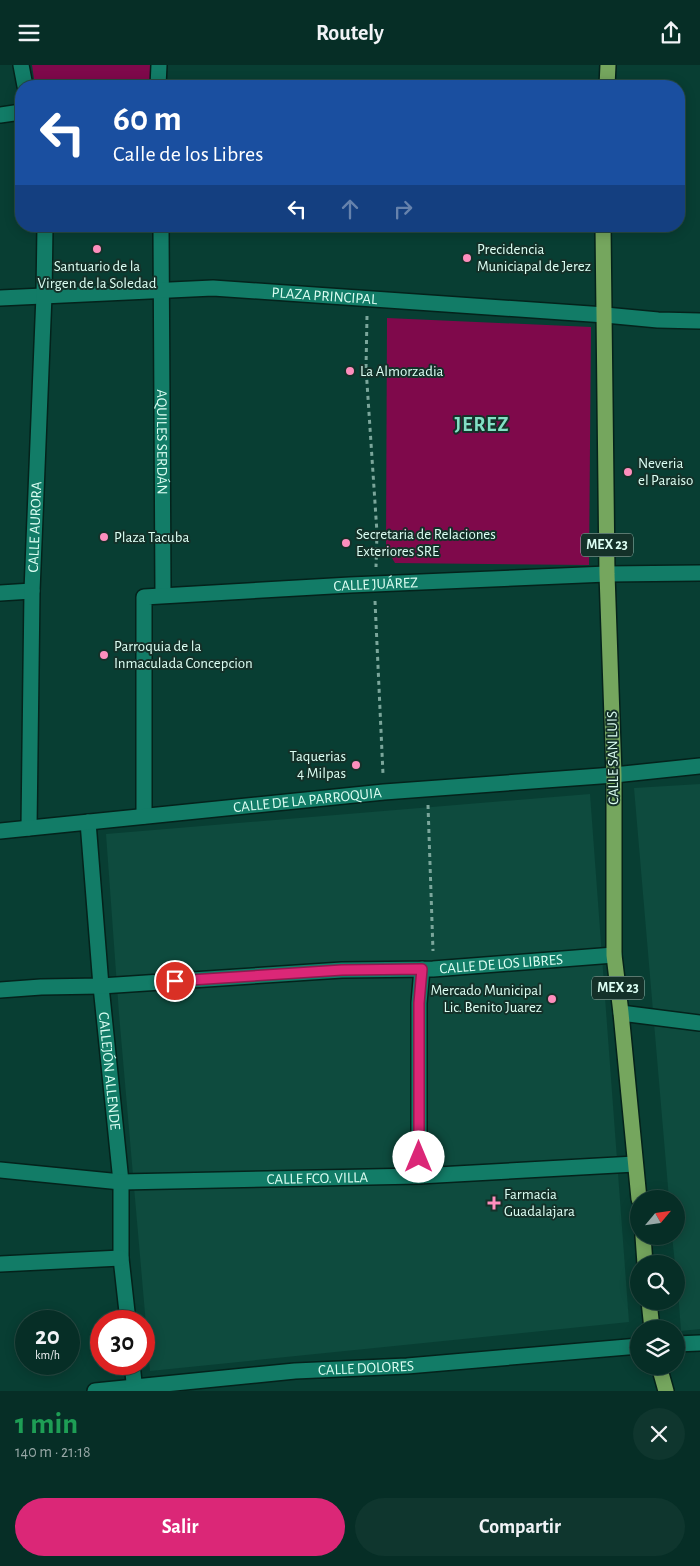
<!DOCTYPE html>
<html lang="es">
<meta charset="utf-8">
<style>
body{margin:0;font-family:"Alegreya Sans",sans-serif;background:#0f362e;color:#f1f3f6;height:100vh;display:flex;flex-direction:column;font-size:19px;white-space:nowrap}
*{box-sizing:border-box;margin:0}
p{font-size:16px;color:#98a8a7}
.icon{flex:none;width:28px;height:28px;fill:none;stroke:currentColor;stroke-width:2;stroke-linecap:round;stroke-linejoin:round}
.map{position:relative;height:1326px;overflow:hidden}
.sheet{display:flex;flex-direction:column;background:#062e26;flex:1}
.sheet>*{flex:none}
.guide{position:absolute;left:15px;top:15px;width:670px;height:152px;border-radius:20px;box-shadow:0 2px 12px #0003,0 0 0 1px #274a43;background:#1a4fa0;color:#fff;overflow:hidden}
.needle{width:32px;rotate:61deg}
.controls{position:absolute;left:630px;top:1125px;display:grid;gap:10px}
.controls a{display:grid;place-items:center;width:55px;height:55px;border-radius:50%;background:#062e26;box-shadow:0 2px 12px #0003,0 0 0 1px #274a43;font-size:25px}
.speed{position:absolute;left:15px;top:1245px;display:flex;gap:10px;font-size:25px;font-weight:700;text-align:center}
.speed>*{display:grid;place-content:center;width:65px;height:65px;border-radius:50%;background:#062e26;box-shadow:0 2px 12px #0003,0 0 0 1px #274a43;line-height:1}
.speed small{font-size:12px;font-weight:400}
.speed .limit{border:8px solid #d22;background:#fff;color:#111}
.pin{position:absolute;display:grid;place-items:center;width:42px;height:42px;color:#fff;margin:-21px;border:2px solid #fff;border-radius:50%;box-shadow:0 1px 5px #0007}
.me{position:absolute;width:55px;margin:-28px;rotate:0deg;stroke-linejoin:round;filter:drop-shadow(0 0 4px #0008)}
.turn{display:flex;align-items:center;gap:18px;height:105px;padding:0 15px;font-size:22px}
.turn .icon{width:65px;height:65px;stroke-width:2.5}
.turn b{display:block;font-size:35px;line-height:42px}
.lanes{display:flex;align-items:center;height:48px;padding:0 15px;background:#0003;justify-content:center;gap:25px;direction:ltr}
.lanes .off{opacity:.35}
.round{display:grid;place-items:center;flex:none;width:52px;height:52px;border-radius:26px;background:#0f362e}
.summary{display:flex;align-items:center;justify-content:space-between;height:85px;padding:0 15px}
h1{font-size:30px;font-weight:700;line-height:38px;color:#1e9e55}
.action{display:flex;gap:10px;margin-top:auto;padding:10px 15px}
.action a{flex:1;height:58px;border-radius:30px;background:#db2777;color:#fff;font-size:20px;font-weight:700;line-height:58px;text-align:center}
.action a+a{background:#0f362e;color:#f1f3f6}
header{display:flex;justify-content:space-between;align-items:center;height:65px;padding:0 15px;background:#062e26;font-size:22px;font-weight:700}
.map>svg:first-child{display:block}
</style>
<header><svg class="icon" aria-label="menu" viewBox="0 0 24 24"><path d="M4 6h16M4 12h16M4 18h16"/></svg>Routely<svg class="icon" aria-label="share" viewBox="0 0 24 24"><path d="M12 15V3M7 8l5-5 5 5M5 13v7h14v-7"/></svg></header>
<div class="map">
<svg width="700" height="1326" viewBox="0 0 700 1326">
<rect width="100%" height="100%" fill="#083e33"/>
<g fill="#0e4b3e">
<path d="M700,719V1264L681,1266L676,1199H675L672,1171H676V1134H669L634,723Z"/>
<path d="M590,729L629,1257L150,1306L119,949L106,769Z"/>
</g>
<g fill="#7f094b">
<path d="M32,0H156V21H35Z"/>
<path d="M387,253L591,262L589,500L395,498L386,483Z"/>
</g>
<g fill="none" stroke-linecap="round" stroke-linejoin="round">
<g stroke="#04221b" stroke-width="18">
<g id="street">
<path d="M21,0L25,21"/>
<path d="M158,21L159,0"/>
<path d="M0,50L21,47"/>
<path id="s1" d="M161,161L163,530"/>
<path id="s2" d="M0,233L213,223L605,250L658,255L700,256"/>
<path d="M0,528L32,526"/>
<path id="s3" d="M144,751V532L350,520L607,509L700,508"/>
<path id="s4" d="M88,757L101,921L121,1117V1193L128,1256"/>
<path id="s5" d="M29,763L32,526L44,230L45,161"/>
<path id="s6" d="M0,766L384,727L614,710L700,701"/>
<path id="s7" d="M0,925L41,922L101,921L342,905L433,904L614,890"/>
<path d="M621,948L700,958"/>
<path id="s8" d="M0,1105L121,1117L419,1111L635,1099"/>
<path d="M419,1111V938L422,904"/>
<path d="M0,1199L121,1193"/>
<path d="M676,1279L700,1278"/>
<path d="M132,1299L135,1326"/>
<path id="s9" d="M95,1326L295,1306L407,1301L639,1281"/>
</g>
</g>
<g stroke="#04221b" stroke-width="18">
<g id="primary">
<path d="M607,21L608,0"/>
<path d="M603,161L607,509L614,710V890L621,948L639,1134"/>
<path d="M643,1171L645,1199"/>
<path d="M649,1236L652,1264"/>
<path d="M659,1301L666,1326"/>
</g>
</g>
<g stroke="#7ba69b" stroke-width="3" stroke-dasharray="4 4" stroke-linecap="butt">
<path d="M367,251L366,303L377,468L376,502"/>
<path d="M375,536L383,709"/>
<path d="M428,740L433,886"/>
</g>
<use href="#street" stroke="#127c67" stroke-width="15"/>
<use href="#primary" stroke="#75a65e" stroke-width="15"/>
</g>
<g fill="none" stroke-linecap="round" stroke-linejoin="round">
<g stroke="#8e194d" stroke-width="12">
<path id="route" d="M175,916L342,905L422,904L419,938V1092"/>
</g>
<use href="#route" stroke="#db2777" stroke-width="9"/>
</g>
<g fill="#fe8ebd" stroke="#143129" stroke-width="2">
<circle cx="97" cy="184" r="5"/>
<circle cx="467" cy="193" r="5"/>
<circle cx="350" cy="306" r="5"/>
<circle cx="628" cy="407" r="5"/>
<circle cx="104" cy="472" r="5"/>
<circle cx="346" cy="478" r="5"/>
<circle cx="104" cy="590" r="5"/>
<circle cx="356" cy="700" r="5"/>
<circle cx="552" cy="934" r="5"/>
<path d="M491.5 1130.5h5v5h5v5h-5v5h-5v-5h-5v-5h5z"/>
</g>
<g text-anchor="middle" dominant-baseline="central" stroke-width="4" stroke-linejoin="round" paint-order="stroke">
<g fill="#143129" stroke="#a0c0b6" stroke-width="1">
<rect x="581" y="468.5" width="52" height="23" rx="4"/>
<rect x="592" y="911.5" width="52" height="23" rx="4"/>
</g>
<g font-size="14" font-weight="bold" fill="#dcfef3">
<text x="607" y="480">MEX 23</text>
<text x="618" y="923">MEX 23</text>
</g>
<g font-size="15" fill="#dcfef3" stroke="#143129" text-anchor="start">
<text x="477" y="184">Precidencia<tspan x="477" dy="17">Municiapal de Jerez</tspan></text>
<text x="97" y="201" text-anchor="middle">Santuario de la<tspan x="97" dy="17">Virgen de la Soledad</tspan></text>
<text x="360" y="306">La Almorzadia</text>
<text x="638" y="398">Neveria<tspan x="638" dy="17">el Paraiso</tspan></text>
<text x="356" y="469">Secretaria de Relaciones<tspan x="356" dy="17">Exteriores SRE</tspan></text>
<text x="114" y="472">Plaza Tacuba</text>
<text x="114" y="581">Parroquia de la<tspan x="114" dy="17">Inmaculada Concepcion</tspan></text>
<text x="346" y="691" text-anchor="end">Taquerias<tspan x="346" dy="17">4 Milpas</tspan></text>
<text x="542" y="925" text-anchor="end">Mercado Municipal<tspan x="542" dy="17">Lic. Benito Juarez</tspan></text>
<text x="504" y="1129">Farmacia<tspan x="504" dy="17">Guadalajara</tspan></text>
</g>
<g font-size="15" fill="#dcfef3" stroke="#143129">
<text stroke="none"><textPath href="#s2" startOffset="325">PLAZA PRINCIPAL</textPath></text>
<text stroke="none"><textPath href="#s1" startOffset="216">AQUILES SERDÁN</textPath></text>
<text stroke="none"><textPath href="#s5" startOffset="301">CALLE AURORA</textPath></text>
<text stroke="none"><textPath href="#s3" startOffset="451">CALLE JUÁREZ</textPath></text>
<text transform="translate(613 693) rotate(-91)">CALLE SAN LUIS</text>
<text stroke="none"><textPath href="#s6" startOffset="309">CALLE DE LA PARROQUIA</textPath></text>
<text stroke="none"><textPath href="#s7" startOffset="502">CALLE DE LOS LIBRES</textPath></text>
<text stroke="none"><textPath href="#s4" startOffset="250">CALLEJÓN ALLENDE</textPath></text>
<text stroke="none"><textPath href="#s8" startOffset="318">CALLE FCO. VILLA</textPath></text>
<text stroke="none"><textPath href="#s9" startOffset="272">CALLE DOLORES</textPath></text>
</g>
<g font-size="20" font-weight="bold" letter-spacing="1" fill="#83dfc5" stroke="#143129">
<text x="482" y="360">JEREZ</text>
</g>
</g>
</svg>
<div class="controls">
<a><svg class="needle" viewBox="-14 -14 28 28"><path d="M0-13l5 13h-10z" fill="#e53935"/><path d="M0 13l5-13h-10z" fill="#98a8a7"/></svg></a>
<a><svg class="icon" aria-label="search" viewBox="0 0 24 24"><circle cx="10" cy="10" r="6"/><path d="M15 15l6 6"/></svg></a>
<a><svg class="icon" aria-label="layers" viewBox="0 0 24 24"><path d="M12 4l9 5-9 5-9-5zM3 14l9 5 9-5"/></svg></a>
</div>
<div class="speed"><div>20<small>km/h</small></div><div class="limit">30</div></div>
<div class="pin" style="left:175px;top:916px;background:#d93025"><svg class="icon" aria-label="arrive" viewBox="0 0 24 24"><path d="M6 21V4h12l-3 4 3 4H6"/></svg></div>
<svg class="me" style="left:419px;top:1092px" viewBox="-20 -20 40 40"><circle r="19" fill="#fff"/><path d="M0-13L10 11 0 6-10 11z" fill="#db2777"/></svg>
<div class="guide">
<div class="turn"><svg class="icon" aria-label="left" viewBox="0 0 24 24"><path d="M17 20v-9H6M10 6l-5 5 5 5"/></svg><div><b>60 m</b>Calle de los Libres</div></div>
<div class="lanes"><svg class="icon" aria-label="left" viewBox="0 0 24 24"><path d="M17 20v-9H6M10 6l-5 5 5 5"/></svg><svg class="icon off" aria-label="ahead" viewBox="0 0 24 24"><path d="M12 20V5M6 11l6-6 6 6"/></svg><svg class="icon off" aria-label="right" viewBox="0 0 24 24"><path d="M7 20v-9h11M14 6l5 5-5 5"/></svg></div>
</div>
</div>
<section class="sheet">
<div class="summary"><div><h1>1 min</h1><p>140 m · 21:18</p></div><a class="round"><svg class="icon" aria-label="close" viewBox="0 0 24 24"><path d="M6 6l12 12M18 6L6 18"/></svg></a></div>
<div class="action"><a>Salir</a><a>Compartir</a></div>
</section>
